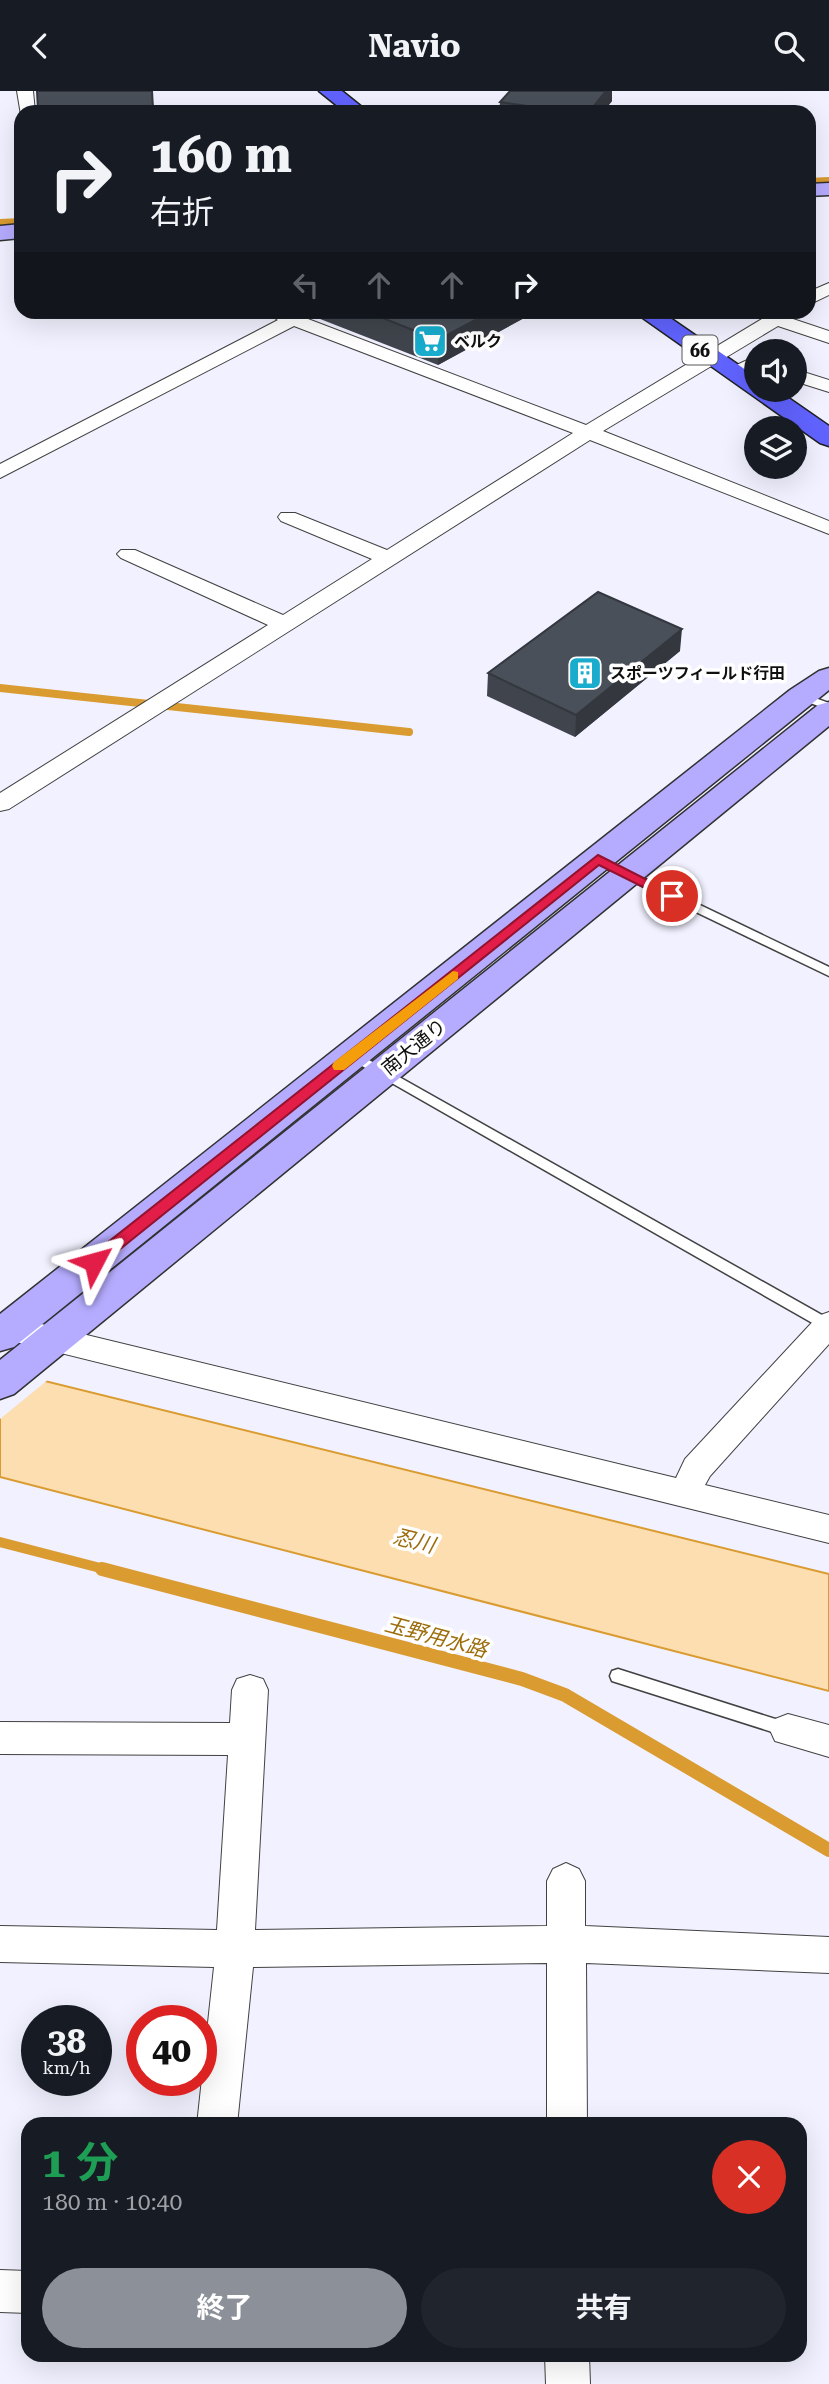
<!DOCTYPE html>
<html lang="ja">
<meta charset="utf-8">
<style>
body{margin:0;font-family:"Roboto Serif","Noto Sans JP",serif;background:#20242c;color:#f1f3f6;height:100vh;display:flex;flex-direction:column;font-size:26px;white-space:nowrap}
*{box-sizing:border-box;margin:0}
p{font-size:23px;color:#9ea1a6}
.icon{flex:none;width:38px;height:38px;fill:none;stroke:currentColor;stroke-width:2;stroke-linecap:round;stroke-linejoin:round}
.map{position:relative;flex:1;overflow:hidden}
.sheet{position:absolute;left:21px;top:2026px;width:786px;height:245px;display:flex;flex-direction:column;background:#171b24;border-radius:21px;box-shadow:0 7px 28px #0002}
.sheet>*{flex:none}
.top-card{position:absolute;left:14px;top:14px;width:802px;height:214px;border-radius:21px;box-shadow:0 7px 28px #0002;background:#171b24;color:#f1f3f6;overflow:hidden}
.tools{position:absolute;left:744px;top:248px;display:grid;gap:14px}
.tools a{display:grid;place-items:center;width:63px;height:63px;border-radius:50%;background:#171b24;box-shadow:0 7px 28px #0002;font-size:35px}
.speed{position:absolute;left:21px;top:1914px;display:flex;gap:14px;font-size:35px;font-weight:700;text-align:center}
.speed>*{display:grid;place-content:center;width:91px;height:91px;border-radius:50%;background:#171b24;box-shadow:0 7px 28px #0002;line-height:1}
.speed small{font-size:18px;font-weight:400}
.speed .limit{border:10px solid #d22;background:#fff;color:#111}
.pin{position:absolute;display:grid;place-items:center;width:60px;height:60px;color:#fff;margin:-30px;border:4px solid #fff;border-radius:50%;box-shadow:0 2px 7px #0007}
.me{position:absolute;width:77px;margin:-38px;rotate:51deg;stroke-linejoin:round;filter:drop-shadow(0 0 5px #0008)}
.turn{display:flex;align-items:center;gap:24px;height:147px;padding:0 21px;font-size:32px}
.turn .icon{width:91px;height:91px;stroke-width:2.5}
.turn b{display:block;font-size:49px;line-height:60px}
.lanes{display:flex;align-items:center;height:66px;padding:0 21px;background:#0003;justify-content:center;gap:35px;direction:ltr}
.lanes .off{opacity:.35}
.round{display:grid;place-items:center;flex:none;width:74px;height:74px;border-radius:37px;background:#20242c}
.summary{display:flex;align-items:center;justify-content:space-between;height:119px;padding:0 21px}
h1{font-size:42px;font-weight:700;line-height:52px;color:#1e9e55}
.button{display:flex;gap:14px;margin-top:auto;padding:14px 21px}
.button a{flex:1;height:80px;border-radius:42px;background:#8c9099;color:#fff;font-size:28px;font-weight:700;line-height:80px;text-align:center}
.button a+a{background:#20242c;color:#f1f3f6}
header{display:flex;justify-content:space-between;align-items:center;height:91px;padding:0 21px;background:#171b24;font-size:32px;font-weight:700}
.map>svg:first-child{display:block}
</style>
<header><svg class="icon" aria-label="back" viewBox="0 0 24 24"><path d="M15 5l-7 7 7 7"/></svg>Navio<svg class="icon" aria-label="search" viewBox="0 0 24 24"><circle cx="10" cy="10" r="6"/><path d="M15 15l6 6"/></svg></header>
<div class="map">
<svg width="829" height="2293" viewBox="0 0 829 2293">
<rect width="100%" height="100%" fill="#f1f1ff"/>
<path fill="#fcdeb0" stroke="#da9b30" stroke-width="2" d="M0,1279L829,1483V1600L0,1386Z"/>
<path fill="#f1f1ff" d="M0,1275L49,1288L0,1328Z"/>
<g fill="none" stroke-linecap="round" stroke-linejoin="round">
<g stroke="#da9b30" stroke-width="6">
<path d="M808,90L829,89"/>
<path d="M0,131L21,130"/>
</g>
<path stroke="#da9b30" stroke-width="8" d="M0,597L409,641"/>
<path stroke="#da9b30" stroke-width="10" d="M0,1451L108,1479"/>
<path stroke="#da9b30" stroke-width="14" d="M102,1478L522,1588L565,1604L829,1759"/>
<g stroke="#424242" stroke-width="3">
<g id="lane">
<path d="M801,602L829,612V619L797,607V603Z"/>
<path d="M598,765L829,876V885L594,772L592,769Z"/>
<path d="M353,960L829,1228V1239L823,1238L348,967L347,964L348,961Z"/>
<path d="M618,1578L788,1632L794,1634L796,1639L794,1644L788,1646L612,1590L610,1585L612,1580Z"/>
</g>
</g>
<g stroke="#424242" stroke-width="2">
<g id="street">
<path d="M17,0H33L35,21H21V24Z"/>
<path d="M829,192V204L808,214V201Z"/>
<path d="M263,220H313L308,228L586,334L775,220H798L790,227L829,240V252L778,235L603,340L829,430V443L590,349L9,718L0,720V702L268,534L121,467L117,463L121,459H135L283,524L372,468L281,430L278,426L281,422H295L387,459L573,342L294,235L0,387V373L278,229Z"/>
<path d="M756,265V278L735,288L726,282L728,278Z"/>
<path d="M794,278L829,289V301L794,290Z"/>
<path d="M829,1221V1253L710,1385L705,1394L829,1424V1452L0,1247V1223L676,1387L685,1368L818,1225Z"/>
<path d="M250,1584L263,1588L268,1599L255,1839L547,1835V1790L553,1778L566,1772L579,1778L585,1790V1835L829,1846V1882L586,1872L587,2034H547V1872L253,1876L237,2034H197L214,1876L0,1871V1835L217,1839L228,1664L0,1663V1631L230,1632L232,1599L237,1588Z"/>
<path d="M788,1623L829,1634V1666L775,1650L770,1639L775,1628Z"/>
<path d="M0,2179L28,2180V2222L0,2221Z"/>
<path d="M545,2264H589L590,2293H546Z"/>
</g>
</g>
<g stroke="#313131" stroke-width="3">
<g id="secondary">
<path d="M829,92V104L808,105V93Z"/>
<path d="M21,133V147L0,149V135Z"/>
<path d="M829,577V599L14,1256L0,1260V1223L790,599L819,580Z"/>
<path d="M829,611V635L14,1303L0,1308V1269L818,614Z"/>
</g>
</g>
<g stroke="#202020" stroke-width="3">
<g id="primary">
<path d="M319,0H342L368,21H345Z"/>
<path d="M633,220H660L756,286V299H777L829,335V355L820,352Z"/>
</g>
</g>
<use href="#lane" fill="#fff" fill-rule="evenodd"/>
<use href="#street" fill="#fff" fill-rule="evenodd"/>
<use href="#secondary" fill="#b6acff" fill-rule="evenodd"/>
<use href="#primary" fill="#6163ff" fill-rule="evenodd"/>
</g>
<g fill="#40454d">
<path d="M37,0H152L154,21H38Z"/>
<path d="M510,0H612V10L603,21H499L500,11Z"/>
<path d="M315,220H537L438,274L315,226Z"/>
<path d="M680,560L575,646L487,605L488,582Z"/>
</g>
<g fill="#34383e">
<path d="M606,0H612V10L603,21H589Z"/>
<path d="M492,220H537L438,274V249Z"/>
<path d="M682,538L680,560L575,646L576,624Z"/>
</g>
<g fill="#4a5059" stroke="#34383e" stroke-width="2">
<path d="M37,0H152L153,18L84,21H49V19H38Z"/>
<path d="M510,0H606L589,21H570L500,11Z"/>
<path d="M365,220H492L438,249Z"/>
<path d="M598,501L682,538L576,624L488,582Z"/>
</g>
<path fill="#e11d48" stroke="#92132f" stroke-width="2" d="M598,764L679,805L677,808H667L599,774L99,1175H88L86,1171L88,1167Z"/>
<path fill="#f59e0b" d="M453,880L458,881V888L344,979H334L332,975L334,971Z"/>
<defs>
<g id="supermarket-square" transform="scale(1.75)"><rect x="-9" y="-9" width="18" height="18" rx="4" fill="#19accd" stroke="#fff"/><path d="M-6-5.5h2.5l.6 2H6L4.5 2H-2.5L-4.4-4H-6ZM-1.5 3.2a1.3 1.3 0 1 0 .1 0ZM3 3.2a1.3 1.3 0 1 0 .1 0Z" fill="#fff"/></g>
<g id="building-square" transform="scale(1.75)"><rect x="-9" y="-9" width="18" height="18" rx="4" fill="#19accd" stroke="#fff"/><path d="M-4-6H4V6H1V3H-1V6H-4ZM-2.5-4.3h1.7v1.8h-1.7ZM.8-4.3h1.7v1.8H.8ZM-2.5-1h1.7V.8h-1.7ZM.8-1h1.7V.8H.8Z" fill="#fff"/></g>
</defs>
<g fill-rule="evenodd">
<use href="#supermarket-square" x="430" y="250"/>
<use href="#building-square" x="585" y="582"/>
</g>
<g text-anchor="middle" dominant-baseline="central" stroke-width="7" stroke-linejoin="round" paint-order="stroke">
<g font-size="16" font-weight="bold" fill="#0f0f0f" stroke="#fff" text-anchor="start">
<text x="454" y="250">ベルク</text>
<text x="610" y="582">スポーツフィールド行田</text>
</g>
<rect fill="#fff" stroke="#575757" stroke-width="2" x="682.5" y="244.5" width="35" height="29" rx="5"/>
<g font-size="18" font-weight="bold" fill="#0f0f0f">
<text x="700" y="259">66</text>
</g>
<g font-size="19" fill="#0f0f0f" stroke="#fff">
<text transform="translate(414 956) rotate(-39)">南大通り</text>
</g>
<g font-size="21" font-style="italic" fill="#9d6d0c" stroke="#fff">
<text transform="translate(414 1450) rotate(14)">忍川</text>
<text transform="translate(436 1546) rotate(15)">玉野用水路</text>
</g>
</g>
</svg>
<div class="tools">
<a><svg class="icon" aria-label="sound" viewBox="0 0 24 24"><path d="M4 9h4l5-4v14l-5-4H4zM17 9q2 3 0 6"/></svg></a>
<a><svg class="icon" aria-label="layers" viewBox="0 0 24 24"><path d="M12 4l9 5-9 5-9-5zM3 14l9 5 9-5"/></svg></a>
</div>
<div class="speed"><div>38<small>km/h</small></div><div class="limit">40</div></div>
<div class="pin" style="left:672px;top:805px;background:#d93025"><svg class="icon" aria-label="arrive" viewBox="0 0 24 24"><path d="M6 21V4h12l-3 4 3 4H6"/></svg></div>
<svg class="me" style="left:94px;top:1171px" viewBox="-20 -20 40 40"><path d="M0-17L14 15 0 8-14 15z" fill="#e11d48" stroke="#fff" stroke-width="4"/></svg>
<div class="top-card">
<div class="turn"><svg class="icon" aria-label="right" viewBox="0 0 24 24"><path d="M7 20v-9h11M14 6l5 5-5 5"/></svg><div><b>160 m</b>右折</div></div>
<div class="lanes"><svg class="icon off" aria-label="left" viewBox="0 0 24 24"><path d="M17 20v-9H6M10 6l-5 5 5 5"/></svg><svg class="icon off" aria-label="ahead" viewBox="0 0 24 24"><path d="M12 20V5M6 11l6-6 6 6"/></svg><svg class="icon off" aria-label="ahead" viewBox="0 0 24 24"><path d="M12 20V5M6 11l6-6 6 6"/></svg><svg class="icon" aria-label="right" viewBox="0 0 24 24"><path d="M7 20v-9h11M14 6l5 5-5 5"/></svg></div>
</div>
<section class="sheet">
<div class="summary"><div><h1>1 分</h1><p>180 m · 10:40</p></div><a class="round" style="background:#d93025;color:#fff"><svg class="icon" aria-label="close" viewBox="0 0 24 24"><path d="M6 6l12 12M18 6L6 18"/></svg></a></div>
<div class="button"><a>終了</a><a>共有</a></div>
</section>
</div>
